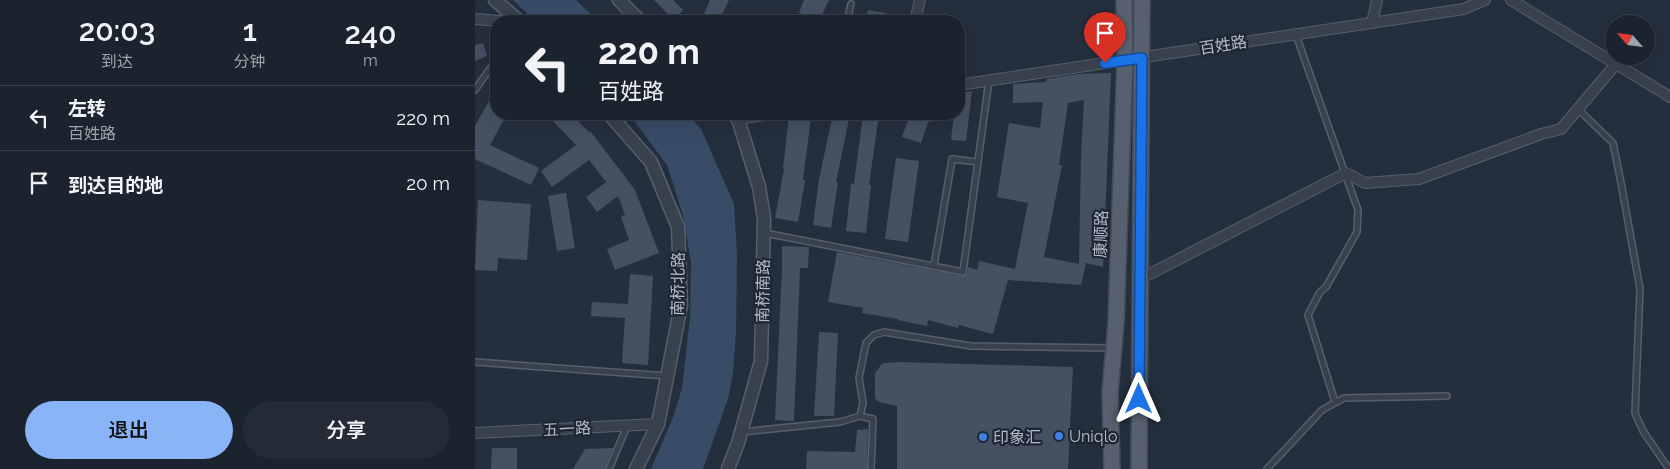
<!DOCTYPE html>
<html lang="zh">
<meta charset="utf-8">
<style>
body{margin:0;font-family:Raleway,"Noto Sans SC",sans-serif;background:#242b36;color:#f1f3f6;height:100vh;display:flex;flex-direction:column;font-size:19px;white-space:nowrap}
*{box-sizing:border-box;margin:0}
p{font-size:16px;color:#a0a4aa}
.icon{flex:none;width:28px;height:28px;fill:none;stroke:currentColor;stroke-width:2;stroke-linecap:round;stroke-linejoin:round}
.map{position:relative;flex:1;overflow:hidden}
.side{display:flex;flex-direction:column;background:#1b232e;width:475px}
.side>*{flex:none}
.guide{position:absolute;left:15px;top:15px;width:475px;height:105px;border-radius:20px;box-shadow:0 5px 20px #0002,0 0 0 1px #39404a;background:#1b232e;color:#f1f3f6;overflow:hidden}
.needle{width:32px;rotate:298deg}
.fabs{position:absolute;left:1130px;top:15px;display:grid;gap:10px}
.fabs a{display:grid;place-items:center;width:50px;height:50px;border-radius:50%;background:#1b232e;box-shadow:0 5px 20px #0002,0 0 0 1px #39404a;font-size:25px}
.pin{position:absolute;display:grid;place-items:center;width:42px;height:42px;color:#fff;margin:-51px -21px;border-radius:50% 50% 50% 0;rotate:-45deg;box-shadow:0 0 5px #0007}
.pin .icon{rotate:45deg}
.me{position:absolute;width:55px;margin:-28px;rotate:0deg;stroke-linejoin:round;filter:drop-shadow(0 0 4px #0008)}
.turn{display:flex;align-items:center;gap:18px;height:105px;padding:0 25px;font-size:22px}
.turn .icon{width:65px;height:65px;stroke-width:2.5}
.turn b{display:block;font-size:35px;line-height:42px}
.eta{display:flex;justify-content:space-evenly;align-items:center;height:85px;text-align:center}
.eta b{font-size:30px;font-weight:600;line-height:35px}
.cta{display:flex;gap:10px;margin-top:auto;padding:10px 25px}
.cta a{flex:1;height:58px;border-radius:30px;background:#8ab4f8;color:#111;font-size:20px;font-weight:600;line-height:58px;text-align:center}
.cta a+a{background:#242b36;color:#f1f3f6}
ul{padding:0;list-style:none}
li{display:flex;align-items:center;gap:15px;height:65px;padding:0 25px;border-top:1px solid #39404a}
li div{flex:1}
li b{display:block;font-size:19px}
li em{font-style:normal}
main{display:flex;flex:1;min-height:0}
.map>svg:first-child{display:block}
</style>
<main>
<section class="side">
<div class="eta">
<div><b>20:03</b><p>到达</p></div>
<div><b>1</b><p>分钟</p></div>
<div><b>240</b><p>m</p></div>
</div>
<ul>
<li><svg class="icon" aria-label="left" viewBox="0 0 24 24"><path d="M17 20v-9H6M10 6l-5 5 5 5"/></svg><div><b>左转</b><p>百姓路</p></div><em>220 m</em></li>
<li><svg class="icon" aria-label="arrive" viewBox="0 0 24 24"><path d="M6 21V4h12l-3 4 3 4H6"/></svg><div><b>到达目的地</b></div><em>20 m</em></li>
</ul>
<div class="cta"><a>退出</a><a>分享</a></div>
</section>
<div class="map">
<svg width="1195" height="469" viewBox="0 0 1195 469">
<rect width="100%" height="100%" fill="#242f3e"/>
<g fill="#394c67">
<path d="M38,0H101L123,21H60Z"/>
<path d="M154,114H213L226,129L259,204L262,254L261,333L258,373L253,399L228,469H176L199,415L207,388L215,318L216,262L208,215L192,165Z"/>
</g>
<g fill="#455162" fill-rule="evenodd">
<path d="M179,0H198L208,10L199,20Z"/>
<path d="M235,0H254L244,21H226Z"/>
<path d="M329,0H354L344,21L324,13Z"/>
<path d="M393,10L411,13L409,21H390Z"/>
<path d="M8,43L12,56L0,61V45Z"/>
<path d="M636,73L628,267L611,263L606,285L533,280L518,334L484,325L483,328L453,320L452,326L423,320V319L387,313L388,308L353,302L362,252L487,276L492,274L493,267L502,270L504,261L540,269L553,203L522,197L534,123L565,128L568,102L538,103V84L571,82L572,79L603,74ZM609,100L606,156L604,264L569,257L587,165H584L593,103Z"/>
<path d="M21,88V114H32L15,145L64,168L56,185L0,159V126Z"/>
<path d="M497,91L491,141L476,140L479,114H484V94Z"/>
<path d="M71,114H96L115,133L116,132L160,190L184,253L140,270L132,249L154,240L146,217L150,215L143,196L122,212L111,197L131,182L114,160L77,187L66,171L101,145Z"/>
<path d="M358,114H375L361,182H363L356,228L338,225L344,179Z"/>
<path d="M388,114H404L394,185H396L391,233L371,231L376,183L379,184Z"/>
<path d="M435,114H472L473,118L453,122L446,143L427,137Z"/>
<path d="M314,115L336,117L328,180H330L323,222L300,218L309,169H308Z"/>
<path d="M421,158L444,161L433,242L410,239Z"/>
<path d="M91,193L100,248L82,251L73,196Z"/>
<path d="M3,200L56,204L52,260L23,258L22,271L0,270Z"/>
<path d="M307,246L334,247L333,268H325L319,421L300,420L307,268Z"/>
<path d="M155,274L178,276L173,365L147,363L150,318L116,316L117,302L153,304Z"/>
<path d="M344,332L363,333L359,416H339Z"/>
<path d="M425,362L598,367L593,469H422V406L407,403L401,400L400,397V373L404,368L406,364L410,363Z"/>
<path d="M393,429L392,469H331L332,451L380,452L382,430Z"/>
<path d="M17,448H42V469H16Z"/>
<path d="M138,448L130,469H98L110,449Z"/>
</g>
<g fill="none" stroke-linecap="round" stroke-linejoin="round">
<g stroke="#565f6c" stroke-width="8">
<g id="service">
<path d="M372,21L376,4"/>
<path d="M821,35L883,210L882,232L851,287L845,292L833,315L860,402"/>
<path d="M0,90L21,60"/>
<path d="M1103,109L1138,143L1147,188L1165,289L1160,413L1168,431L1194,469"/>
<path d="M290,233L488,272L514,80"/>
<path d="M459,266L477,159L503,162"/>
<path d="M0,362L192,376"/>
<path d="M385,416L398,419L396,469"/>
<path d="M266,432L365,422L385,416L388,403L384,378L391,343L399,335L409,332L496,346L636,348"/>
<path d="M134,469L152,426"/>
<path d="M792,469L847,410L869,398L972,396"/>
</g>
</g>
<g stroke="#565f6c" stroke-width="12">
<g id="minor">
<path d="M1036,0L1195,97"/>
<path d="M0,19L26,21"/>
<path d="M440,21L445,0"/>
<path d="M897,23L902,0"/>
<path d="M484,85L989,9L1010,0"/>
<path d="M263,119L295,114"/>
<path d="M665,279L871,173L890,183L944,179L1066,134L1086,129L1141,64"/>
<path d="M0,433L183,424"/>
</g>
</g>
<g stroke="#565f6c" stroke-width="15">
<g id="tertiary">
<path d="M20,0L44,21"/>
<path d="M144,0L165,21"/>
<path d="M134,114L176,162L203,227L206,305L183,424L161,469"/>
<path d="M253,469L263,443L286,361L289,218L284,187L263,119L258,114"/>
</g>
</g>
<g stroke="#414a57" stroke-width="18">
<g id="primary">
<path d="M637,469L635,392L641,323L650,60L649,0"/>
<path d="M664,469L667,0"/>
</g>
</g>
<use href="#service" stroke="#38414e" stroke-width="5"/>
<use href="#minor" stroke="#38414e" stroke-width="10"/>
<use href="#tertiary" stroke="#38414e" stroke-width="12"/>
<use href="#primary" stroke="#56606e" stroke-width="15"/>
</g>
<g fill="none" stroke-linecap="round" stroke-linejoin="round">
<g stroke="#114b97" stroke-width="12">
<path id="route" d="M630,63L667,58L664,399"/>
</g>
<use href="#route" stroke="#1a73e8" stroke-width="9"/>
</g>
<g fill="#3f7fe0" stroke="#1d2633" stroke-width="2">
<circle cx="584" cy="436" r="5"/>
<circle cx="508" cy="437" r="5"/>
</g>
<g text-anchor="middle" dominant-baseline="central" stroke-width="4.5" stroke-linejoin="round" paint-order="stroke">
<g font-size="16" fill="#b4bcc9" stroke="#1d2633">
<text transform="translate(748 45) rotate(-9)">百姓路</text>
<text transform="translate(626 234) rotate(-88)">康顺路</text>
<text transform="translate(203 284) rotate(-89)">南桥北路</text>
<text transform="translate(288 291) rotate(-89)">南桥南路</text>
<text transform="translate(92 429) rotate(-3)">五一路</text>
</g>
<g font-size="16" fill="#b4bcc9" stroke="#1d2633" text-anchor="start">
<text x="594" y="436">Uniqlo</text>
<text x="518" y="437">印象汇</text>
</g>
</g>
</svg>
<div class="fabs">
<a><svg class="needle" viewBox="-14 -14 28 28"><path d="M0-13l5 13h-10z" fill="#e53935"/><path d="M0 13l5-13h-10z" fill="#a0a4aa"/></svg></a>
</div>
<div class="pin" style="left:630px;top:63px;background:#d93025"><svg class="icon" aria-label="arrive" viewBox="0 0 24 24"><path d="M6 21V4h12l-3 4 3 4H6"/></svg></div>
<svg class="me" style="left:664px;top:399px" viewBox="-20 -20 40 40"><path d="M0-17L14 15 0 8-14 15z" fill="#1a73e8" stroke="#fff" stroke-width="4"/></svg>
<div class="guide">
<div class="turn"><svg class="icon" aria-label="left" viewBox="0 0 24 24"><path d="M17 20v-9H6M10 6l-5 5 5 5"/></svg><div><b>220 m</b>百姓路</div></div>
</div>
</div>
</main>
